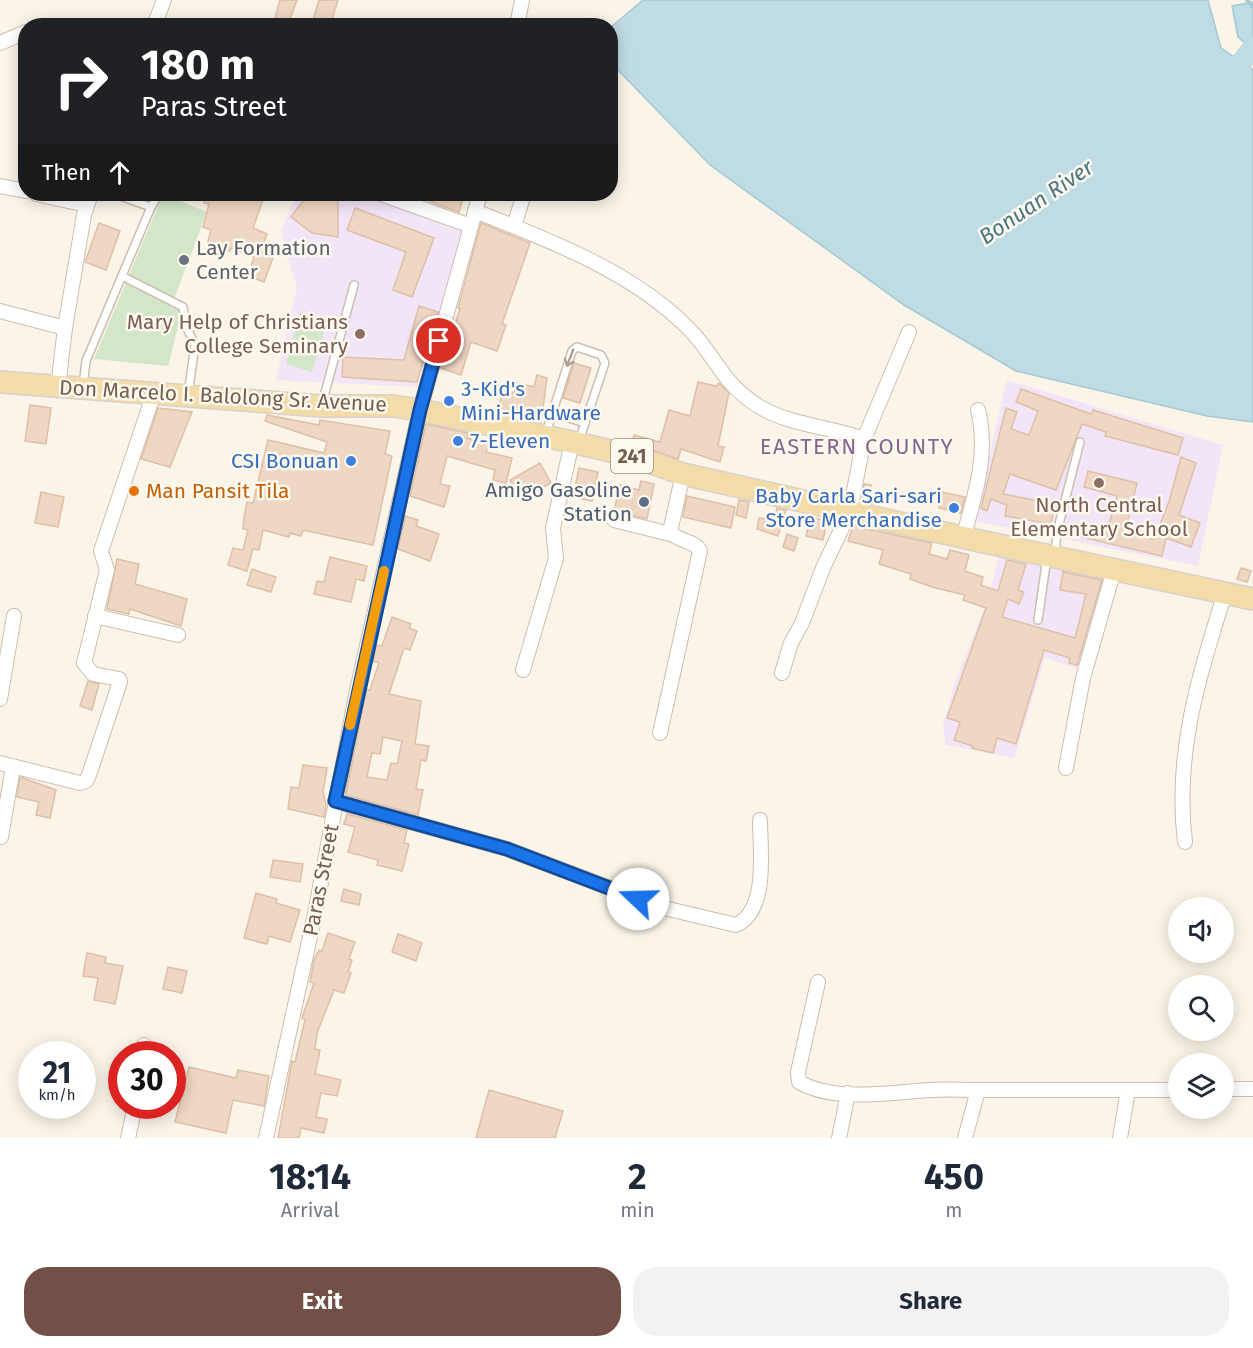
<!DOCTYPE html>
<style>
body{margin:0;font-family:"Fira Sans",sans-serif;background:#f2f2f3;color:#1f2937;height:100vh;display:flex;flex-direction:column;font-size:22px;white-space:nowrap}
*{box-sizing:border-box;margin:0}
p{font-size:20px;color:#747a83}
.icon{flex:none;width:33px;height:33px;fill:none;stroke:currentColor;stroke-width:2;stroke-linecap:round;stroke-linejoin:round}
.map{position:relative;height:1138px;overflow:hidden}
.drawer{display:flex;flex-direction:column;background:#fff;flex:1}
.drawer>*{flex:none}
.guide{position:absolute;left:18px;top:18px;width:600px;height:183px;border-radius:24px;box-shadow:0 3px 15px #0003;background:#202124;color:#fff;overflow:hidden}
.tools{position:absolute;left:1168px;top:897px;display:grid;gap:12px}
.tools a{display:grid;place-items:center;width:66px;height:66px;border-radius:50%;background:#fff;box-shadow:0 3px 15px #0003;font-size:30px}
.speed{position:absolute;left:18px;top:1041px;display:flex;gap:12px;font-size:30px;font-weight:700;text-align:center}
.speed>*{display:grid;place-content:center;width:78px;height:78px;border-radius:50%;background:#fff;box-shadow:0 3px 15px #0003;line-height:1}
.speed small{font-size:15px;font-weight:400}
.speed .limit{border:9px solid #d22;background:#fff;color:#111}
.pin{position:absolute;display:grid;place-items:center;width:51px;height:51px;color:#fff;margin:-26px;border:3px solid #fff;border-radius:50%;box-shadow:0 2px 6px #0007}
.me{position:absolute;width:66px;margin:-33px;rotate:291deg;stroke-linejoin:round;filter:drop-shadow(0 0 4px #0008)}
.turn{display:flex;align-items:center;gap:21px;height:126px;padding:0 24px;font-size:27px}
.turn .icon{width:78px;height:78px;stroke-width:2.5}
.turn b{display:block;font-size:42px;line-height:51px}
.then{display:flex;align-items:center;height:57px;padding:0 24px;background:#0003;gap:12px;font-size:22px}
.eta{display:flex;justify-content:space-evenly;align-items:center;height:102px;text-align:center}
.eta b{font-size:36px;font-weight:700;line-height:42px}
.cta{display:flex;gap:12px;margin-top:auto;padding:12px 24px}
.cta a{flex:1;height:69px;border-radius:24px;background:#735047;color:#fff;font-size:24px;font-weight:700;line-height:69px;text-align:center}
.cta a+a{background:#f2f2f3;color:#1f2937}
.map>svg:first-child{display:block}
</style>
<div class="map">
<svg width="1253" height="1138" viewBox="0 0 1253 1138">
<rect width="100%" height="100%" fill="#fbf5e9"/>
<g fill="#f2e5f7">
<path d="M296,194H369L464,229L417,387L276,380L297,288L281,231Z"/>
<path d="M1007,380L1223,445L1198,566L974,521Z"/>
<path d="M1000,552L1108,576L1081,670L1045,658L1014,758L946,745L943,725L955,682L988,599Z"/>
</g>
<g fill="#d3e7c8">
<path d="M163,194L207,212L171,307L182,312L168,366L94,359Z"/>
<path d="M300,312L327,320L312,372L286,364Z"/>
</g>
<g fill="#bfdbe3" stroke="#a6c9d4" stroke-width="1.5">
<path d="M643,0H1208L1221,48L1253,70V422L1207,416L1016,371L904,305L710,165L611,63V27Z"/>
<path d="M1253,2V50L1238,37L1232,6Z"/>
</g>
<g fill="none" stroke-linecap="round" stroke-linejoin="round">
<path stroke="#a6c9d4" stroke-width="4" d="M1247,0L1253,7"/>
<path stroke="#bfdbe3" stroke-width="21" d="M1223,84L1253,48"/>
</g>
<g fill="#eed7c3" stroke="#dfbfa5" stroke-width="1.5" fill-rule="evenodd">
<path d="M280,0H297L289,22L275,18Z"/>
<path d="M319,0H338L330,26H311Z"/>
<path d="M208,194H265L253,228L267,234L261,251L274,255L264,282L248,276L254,257L231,248L230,251L207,245L211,230L203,227L209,204L204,203Z"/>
<path d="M308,194H338V237L312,233L291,217Z"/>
<path d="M431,194H464L459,212L429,201Z"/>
<path d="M355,208L434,238L412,297L393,290L406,252L347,230Z"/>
<path d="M99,223L120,231L106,270L85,262Z"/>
<path d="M481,223L530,243L502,324L506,325L497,351L471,342L461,375L441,368L460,309L458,308Z"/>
<path d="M419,306L438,312L417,382L342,377L343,357L404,360Z"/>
<path d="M574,363L591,368L580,403L563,398Z"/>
<path d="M537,375L547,378L541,423L527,420L529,411L511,406L509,413L498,410L503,390L514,393L517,383L534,387Z"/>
<path d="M698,382L716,386L719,383L729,393L718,446L724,447L720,462L681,449L678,459L632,443L634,435L660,442L669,410L690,416Z"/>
<path d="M1021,389L1091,414L1093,410L1183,438L1178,455L1105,436L1106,432L1082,424L1056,490L1010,474L1003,494L1055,504L1051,524L1005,516L1007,505L991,499L987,511L981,508L1006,408L1017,412L1011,429L1029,435L1038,411L1016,402Z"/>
<path d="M30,405L51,408L46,444L25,441Z"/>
<path d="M158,408L192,412L170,467L141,459Z"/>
<path d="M267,415L319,425L320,420L390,431L385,454L392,456L373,545L303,530L301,536L290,533L289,537L263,530L259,550L253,549L247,571L228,565L233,548L243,550L248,530L243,529L244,517L247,502L253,503L268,440L324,453L327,442L265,421Z"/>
<path d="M426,424L468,433L467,438L489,445L486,452L512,458L506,483L493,480L495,470L447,456L440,484L450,486L444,507L410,496Z"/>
<path d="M1181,457L1196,463L1179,515L1200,523L1191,547L1166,538L1162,556L1081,537L1084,523L1108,528L1117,496L1084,487L1088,471L1137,483L1125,532L1154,539L1169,502Z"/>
<path d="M540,463L551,483L521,499L510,480Z"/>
<path d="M579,468L598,472L592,501L573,497Z"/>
<path d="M641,481L654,484L647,519L614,511L620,485L639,490Z"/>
<path d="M864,484L871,485L869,498L862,496Z"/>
<path d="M41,492L64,497L58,527L35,523Z"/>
<path d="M942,492L965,497L961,513L939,508Z"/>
<path d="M687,496L735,507L731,528L683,517Z"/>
<path d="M739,500L749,502L746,518L736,515Z"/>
<path d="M777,508L786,510L778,536L757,529L759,518L774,520Z"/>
<path d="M405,516L418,520L416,526L439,534L430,561L398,549Z"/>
<path d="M810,517L827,521L823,540L806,536Z"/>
<path d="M853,526L932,543L929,554L947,559L950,550L969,555L965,571L983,577L981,585L998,591L1007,560L1026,564L1018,590L1024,592L1019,604L1008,599L1002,617L1075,638L1086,594L1060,590L1063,572L1102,580L1077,665L1069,663L1070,658L1044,650L1016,744L997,738L993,753L972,748L973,746L954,740L960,722L947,718L986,608L963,600L965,595L932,587L910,579L911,574L879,564L883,550L848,541Z"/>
<path d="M787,534L798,538L794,551L783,547Z"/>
<path d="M330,557L367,566L364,581L356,579L351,602L314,594L317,581L324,582Z"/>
<path d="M117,559L139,564L135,584L187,599L181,626L130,609L129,614L107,609Z"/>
<path d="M1241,568L1251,571L1247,582L1237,579Z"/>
<path d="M252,569L276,577L271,592L247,585Z"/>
<path d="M392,617L411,624L409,628L417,631L410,650L404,648L389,694L421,701L415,744L429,746L426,761L421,760L416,789L423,790L418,815L346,795L366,690H370L379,663L373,661L376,648L377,645L382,646ZM383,737L402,741L397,764L391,763L387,780L367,777L372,753L380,754Z"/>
<path d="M88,681L99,684L92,710L80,706Z"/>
<path d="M303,765L327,768L323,792L326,804L324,817L288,809L291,787L299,788Z"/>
<path d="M20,777L56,790L50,818L36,815L39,802L17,797Z"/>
<path d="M347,814L407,830L404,843L409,844L402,871L377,865L378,860L348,852L355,827L344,824Z"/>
<path d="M273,860L303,864L300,882L270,877Z"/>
<path d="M344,889L361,894L359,905L341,901Z"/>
<path d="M256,893L277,899L276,903L300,910L290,942L269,936L267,944L244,938Z"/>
<path d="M328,933L355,942L349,959L352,960L348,972L351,973L344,993L334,990L317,1033L315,1049L320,1050L315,1074L341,1080L337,1096L321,1093L316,1117L327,1119L324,1133L301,1128L299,1138H278L292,1061L295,1062L305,1020L302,1018L314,983L310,982L314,960L319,950L322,951Z"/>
<path d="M398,934L422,943L416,961L392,952Z"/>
<path d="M87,953L106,957L105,963L123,966L115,1004L94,1000L98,978L83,976Z"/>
<path d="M168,967L187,971L182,993L163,989Z"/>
<path d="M189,1067L236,1078L238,1070L269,1076L264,1106L233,1100L226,1133L175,1122Z"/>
<path d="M489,1090L563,1111L555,1138H476Z"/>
</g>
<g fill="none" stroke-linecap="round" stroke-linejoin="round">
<g stroke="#ccbeb0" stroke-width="10">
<g id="service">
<path d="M123,197L151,207"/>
<path d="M122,276L183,307L186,326L195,345L188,395"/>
<path d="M83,386L86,361L151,207L159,194"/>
<path d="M322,404L354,285"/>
<path d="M552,413L585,423"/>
<path d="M546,433L572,351L577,347L601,355L605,363L579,441"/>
<path d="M1055,555L1057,532L1080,442"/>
<path d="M1038,620L1047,557"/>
</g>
</g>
<g stroke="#ccbeb0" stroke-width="16">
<g id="minor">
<path d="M154,26L164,0"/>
<path d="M517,26L522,0"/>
<path d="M0,43L26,32"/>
<path d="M0,186L26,191"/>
<path d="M36,194L87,205"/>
<path d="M381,194L471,226"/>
<path d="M475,211C549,240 634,272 690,330C717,358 722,384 760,407C790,425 831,427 864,439L850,511L823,568L802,623L791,643L782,673"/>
<path d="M514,226L524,194"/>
<path d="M0,311L65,328"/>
<path d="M58,387L65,328L84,215L91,194"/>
<path d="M864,439L909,332"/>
<path d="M614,520L670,534"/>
<path d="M963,538C975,495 989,454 978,410"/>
<path d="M95,616L178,635"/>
<path d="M523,670L556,558L553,528L572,442"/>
<path d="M0,699L14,616"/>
<path d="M660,733L700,551C695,540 678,542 670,532L683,474"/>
<path d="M0,763L80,783L86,781L89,775L120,682L119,679L93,674L84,663L107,570L101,551L154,393"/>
<path d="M1066,768L1083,678L1114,570"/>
<path d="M335,801L507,849L660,907L736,925C769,910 760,849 760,820"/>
<path d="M1,837L13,767"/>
<path d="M1185,842C1174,755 1199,674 1225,593"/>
<path d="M818,982L798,1072L799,1082C836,1103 891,1092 931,1090C947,1089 962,1090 978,1090"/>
<path d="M143,1054L144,1045"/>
<path d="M1224,1089H1253"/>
<path d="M128,1138L135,1106"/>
<path d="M266,1138L315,914L356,695L420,410L480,194"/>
<path d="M839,1138L848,1093"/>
<path d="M965,1138L978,1090H1179"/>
<path d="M1120,1138L1128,1090"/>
</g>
</g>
<g stroke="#d8d2ce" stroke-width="24">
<path id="primary" d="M0,382L322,406H393L420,410L572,442L632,456L683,474L975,540L1253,599"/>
</g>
<use href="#service" stroke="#fff" stroke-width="7"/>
<use href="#minor" stroke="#fff" stroke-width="14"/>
<use href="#primary" stroke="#f3dca8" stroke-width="21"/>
</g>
<defs><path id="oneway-shaft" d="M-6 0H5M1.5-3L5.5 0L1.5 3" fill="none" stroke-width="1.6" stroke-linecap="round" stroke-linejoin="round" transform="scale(1.5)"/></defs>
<use stroke="#ab9e95" href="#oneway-shaft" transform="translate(570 358) rotate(111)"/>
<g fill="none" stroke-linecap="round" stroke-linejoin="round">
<g stroke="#114b97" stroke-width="15">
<path id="route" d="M439,341L420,410L335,801L507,849L638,899"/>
</g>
<use href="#route" stroke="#1a73e8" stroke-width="10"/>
<path stroke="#f59e0b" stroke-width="10" d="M350,725L384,571"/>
</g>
<circle fill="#6b7280" stroke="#fdf9ef" stroke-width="2" cx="184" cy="260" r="6"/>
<g fill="#8d6e63" stroke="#fdf9ef" stroke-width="2">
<circle cx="360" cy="334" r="6"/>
<circle cx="1099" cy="483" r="6"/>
</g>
<g fill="#3f7fe0" stroke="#fdf9ef" stroke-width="2">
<circle cx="449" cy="401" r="6"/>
<circle cx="458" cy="441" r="6"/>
<circle cx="351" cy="461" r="6"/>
<circle cx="954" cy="508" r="6"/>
</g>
<circle fill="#e8710a" stroke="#fdf9ef" stroke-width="2" cx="134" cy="491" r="6"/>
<circle fill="#5c6f8a" stroke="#fdf9ef" stroke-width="2" cx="644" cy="502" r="6"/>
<g text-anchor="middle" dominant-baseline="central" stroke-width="5" stroke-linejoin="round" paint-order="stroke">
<rect fill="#fdf9ef" stroke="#9c8c7f" stroke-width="1.5" x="611" y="439" width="42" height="34" rx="4.5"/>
<g font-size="20" font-weight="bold" fill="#735e4f">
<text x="632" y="456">241</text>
</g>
<g font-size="21" fill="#5b616d" stroke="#fdf9ef" text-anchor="start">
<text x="196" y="248">Lay Formation<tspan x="196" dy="24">Center</tspan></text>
</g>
<g font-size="21" fill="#785e54" stroke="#fdf9ef" text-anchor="end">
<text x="348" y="322">Mary Help of Christians<tspan x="348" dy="24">College Seminary</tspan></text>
<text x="1099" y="505" text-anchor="middle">North Central<tspan x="1099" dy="24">Elementary School</tspan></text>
</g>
<g font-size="21" fill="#366cbe" stroke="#fdf9ef" text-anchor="start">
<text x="461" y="389">3-Kid's<tspan x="461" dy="24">Mini-Hardware</tspan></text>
<text x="470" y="441">7-Eleven</text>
<text x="339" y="461" text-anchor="end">CSI Bonuan</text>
<text x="942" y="496" text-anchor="end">Baby Carla Sari-sari<tspan x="942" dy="24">Store Merchandise</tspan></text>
</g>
<g font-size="21" fill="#735e4f" stroke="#fdf9ef">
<text transform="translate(223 396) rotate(3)">Don Marcelo I. Balolong Sr. Avenue</text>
<text transform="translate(321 880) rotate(-79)">Paras Street</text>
</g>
<g font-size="21" fill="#4e5e75" stroke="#fdf9ef" text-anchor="end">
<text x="632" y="490">Amigo Gasoline<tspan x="632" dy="24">Station</tspan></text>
</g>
<g font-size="21" fill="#c56008" stroke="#fdf9ef" text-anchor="start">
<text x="146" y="491">Man Pansit Tila</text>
</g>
<g font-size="22" font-style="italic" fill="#4a7684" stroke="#fdf9ef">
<text transform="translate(1036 202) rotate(-34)">Bonuan River</text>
</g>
<g font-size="22" letter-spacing="1.5" fill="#84668e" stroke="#fdf9ef">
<text x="857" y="446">EASTERN COUNTY</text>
</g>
</g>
</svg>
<div class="tools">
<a><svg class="icon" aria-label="sound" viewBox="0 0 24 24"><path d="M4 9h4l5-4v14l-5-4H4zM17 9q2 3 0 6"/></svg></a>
<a><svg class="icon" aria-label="search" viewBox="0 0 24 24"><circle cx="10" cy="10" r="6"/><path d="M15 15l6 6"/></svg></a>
<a><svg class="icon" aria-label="layers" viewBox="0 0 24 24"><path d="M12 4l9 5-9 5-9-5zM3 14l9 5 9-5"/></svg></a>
</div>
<div class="speed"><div>21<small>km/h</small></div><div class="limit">30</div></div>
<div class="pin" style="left:439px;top:341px;background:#d93025"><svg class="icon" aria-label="arrive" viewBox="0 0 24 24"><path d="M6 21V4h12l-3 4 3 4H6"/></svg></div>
<svg class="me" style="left:638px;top:899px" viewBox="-20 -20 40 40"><circle r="19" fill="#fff"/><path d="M0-13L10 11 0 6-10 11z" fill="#1a73e8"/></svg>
<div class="guide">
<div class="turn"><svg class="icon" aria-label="right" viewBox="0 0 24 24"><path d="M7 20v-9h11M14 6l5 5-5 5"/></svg><div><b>180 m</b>Paras Street</div></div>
<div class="then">Then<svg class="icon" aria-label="ahead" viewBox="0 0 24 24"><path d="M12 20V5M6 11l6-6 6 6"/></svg></div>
</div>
</div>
<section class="drawer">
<div class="eta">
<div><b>18:14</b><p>Arrival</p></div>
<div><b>2</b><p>min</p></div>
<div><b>450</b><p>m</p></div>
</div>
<div class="cta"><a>Exit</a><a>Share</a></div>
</section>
